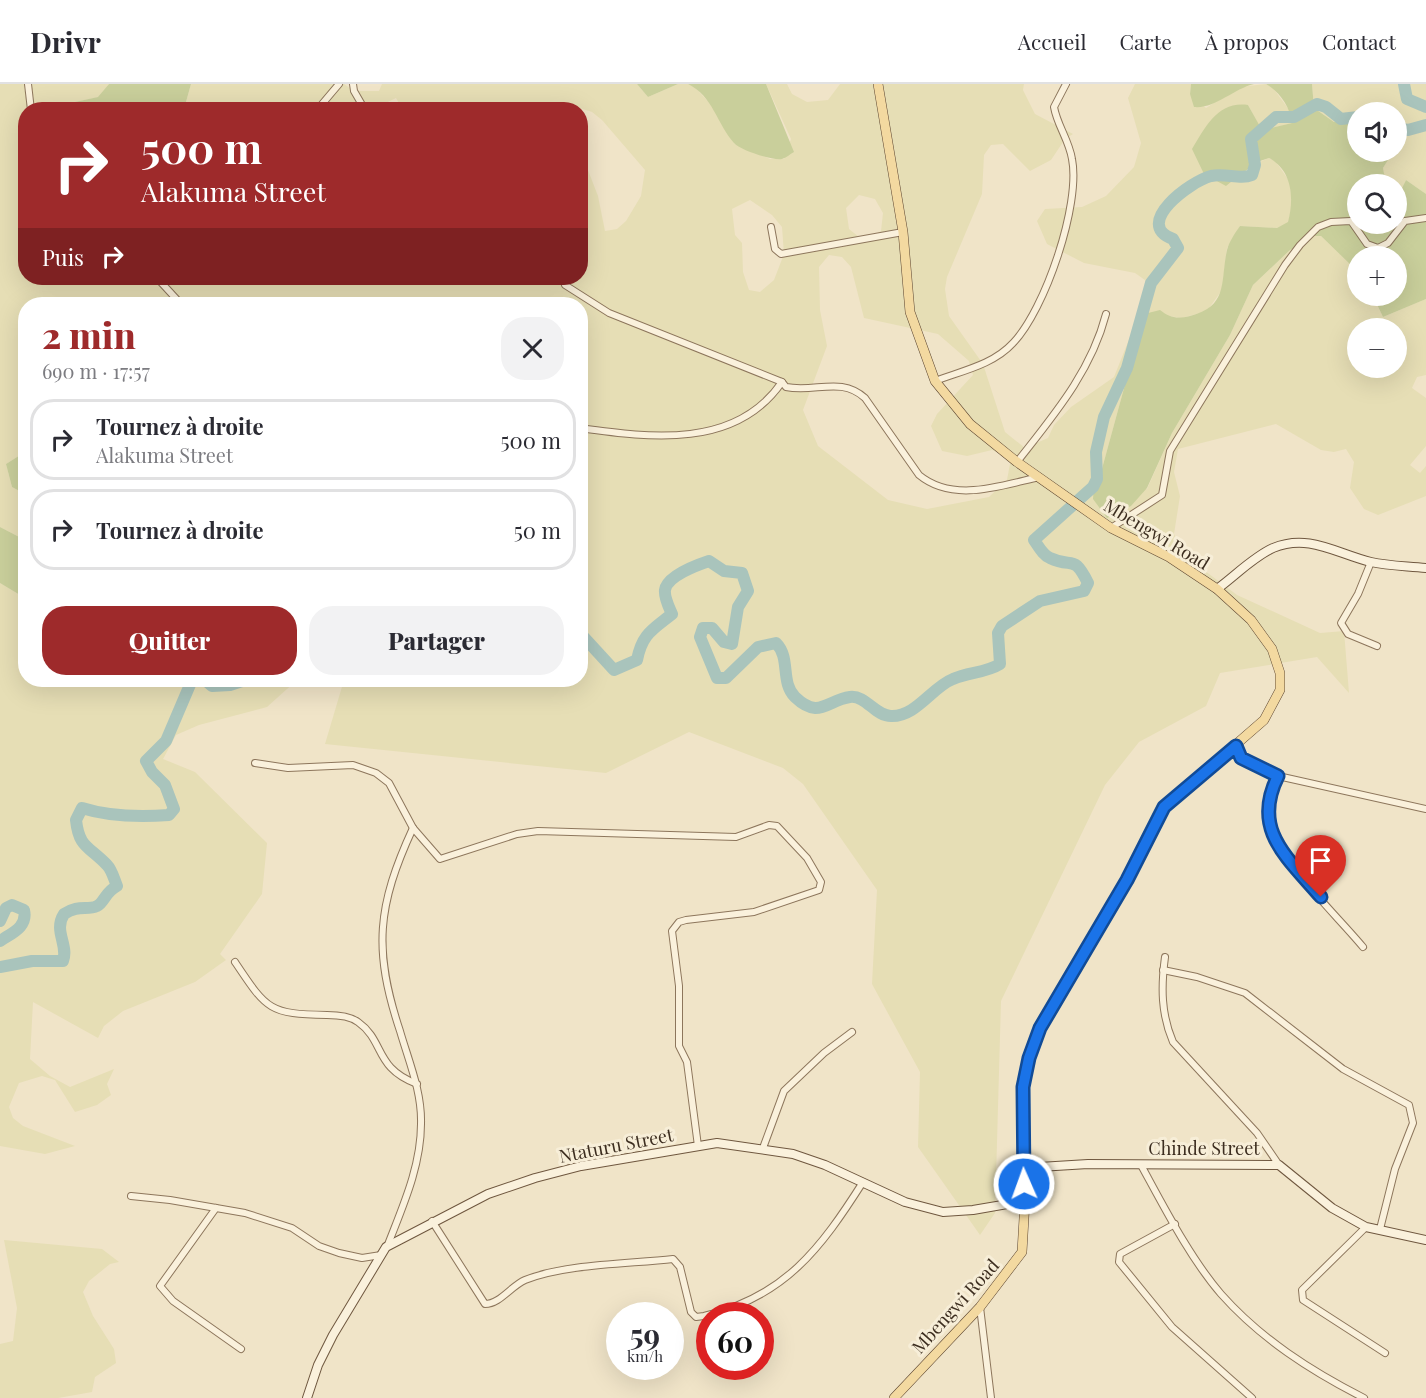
<!DOCTYPE html>
<html lang="fr">
<meta charset="utf-8">
<style>
body{margin:0;font-family:"Playfair Display",serif;background:#f2f2f3;color:#2b2b33;height:100vh;display:flex;flex-direction:column;font-size:22px;white-space:nowrap}
*{box-sizing:border-box;margin:0}
p{font-size:20px;color:#7c7c81}
.icon{flex:none;width:33px;height:33px;fill:none;stroke:currentColor;stroke-width:2;stroke-linecap:round;stroke-linejoin:round}
.map{position:relative;flex:1;overflow:hidden}
.drawer{position:absolute;left:18px;top:213px;width:570px;height:390px;display:flex;flex-direction:column;background:#fff;border-radius:24px;box-shadow:0 6px 24px #0002}
.drawer>*{flex:none}
.banner{position:absolute;left:18px;top:18px;width:570px;height:183px;border-radius:24px;box-shadow:0 6px 24px #0002;background:#9e2a2b;color:#fff;overflow:hidden}
.tools{position:absolute;left:1347px;top:18px;display:grid;gap:12px}
.tools a{display:grid;place-items:center;width:60px;height:60px;border-radius:50%;background:#fff;box-shadow:0 6px 24px #0002;font-size:30px}
.speed{position:absolute;left:606px;top:1218px;display:flex;gap:12px;font-size:30px;font-weight:700;text-align:center}
.speed>*{display:grid;place-content:center;width:78px;height:78px;border-radius:50%;background:#fff;box-shadow:0 6px 24px #0002;line-height:1}
.speed small{font-size:15px;font-weight:400}
.speed .limit{border:9px solid #d22;background:#fff;color:#111}
.pin{position:absolute;display:grid;place-items:center;width:51px;height:51px;color:#fff;margin:-62px -26px;border-radius:50% 50% 50% 0;rotate:-45deg;box-shadow:0 0 6px #0007}
.pin .icon{rotate:45deg}
.me{position:absolute;width:66px;margin:-33px;rotate:358deg;stroke-linejoin:round;filter:drop-shadow(0 0 4px #0008)}
.turn{display:flex;align-items:center;gap:21px;height:126px;padding:0 24px;font-size:27px}
.turn .icon{width:78px;height:78px;stroke-width:2.5}
.turn b{display:block;font-size:42px;line-height:51px}
.then{display:flex;align-items:center;height:57px;padding:0 24px;background:#0003;gap:12px;font-size:22px}
.round{display:grid;place-items:center;flex:none;width:63px;height:63px;border-radius:24px;background:#f2f2f3}
.headline{display:flex;align-items:center;justify-content:space-between;height:102px;padding:0 24px}
h1{font-size:36px;font-weight:800;line-height:45px;color:#9e2a2b}
.cta{display:flex;gap:12px;margin-top:auto;padding:12px 24px}
.cta a{flex:1;height:69px;border-radius:24px;background:#9e2a2b;color:#fff;font-size:24px;font-weight:800;line-height:69px;text-align:center}
.cta a+a{background:#f2f2f3;color:#2b2b33}
ul{padding:0;list-style:none}
li{display:flex;align-items:center;gap:18px;height:81px;margin:0 12px 9px;padding:0 12px;border:3px solid #e1e1e2;border-radius:24px}
li div{flex:1}
li b{display:block;font-size:22px}
li em{font-style:normal}
header{display:flex;align-items:center;gap:36px;box-sizing:border-box;height:84px;padding:0 30px;background:#fff;border-bottom:2px solid #e1e1e2}
header strong{font-size:28px}
nav{display:flex;gap:33px;margin-inline-start:auto;font-size:21px}
.map>svg:first-child{display:block}
</style>
<header>
<strong>Drivr</strong>
<nav><a>Accueil</a><a>Carte</a><a>À propos</a><a>Contact</a></nav>
</header>
<div class="map">
<svg width="1426" height="1314" viewBox="0 0 1426 1314">
<rect width="100%" height="100%" fill="#f0e4c8"/>
<g fill="#e6deb5" fill-rule="evenodd">
<path d="M0,0H109L99,13L61,21L60,25L26,26V194H367L386,197L390,194H580L581,68L598,112L605,147L617,145L626,137L641,112L645,86L602,36L592,28L567,20L540,26H403L396,14L374,25H184L191,0H344L354,7H379L382,0H637L648,13L678,0H688L695,3L713,23L735,60L770,75H784L791,55L766,0H787L792,10L807,18L828,16L840,0H1024L1023,6L1035,30L1073,50L1065,55L1051,76L1030,87L1003,60L991,61L984,71L982,110L947,193L945,205L949,232L983,280L1005,348L1025,364L1048,354L1054,341L1071,323L1114,293L1148,208L1145,196L1135,189L1084,179L1047,160L1037,137L1045,125L1082,123L1106,112L1134,83L1141,59L1128,14L1135,0H1191L1190,10L1206,24L1239,3L1266,0L1273,4L1290,27L1292,39L1262,47L1248,21L1226,102L1257,79L1269,74L1276,78L1290,98L1292,122L1288,139L1277,144L1240,142L1227,164L1222,206L1207,227L1182,234L1148,229L1138,253L1100,392L1094,402L1147,405L1172,349L1230,251L1253,201L1290,166L1300,161L1301,155L1310,152H1321L1357,187L1358,212H1373L1383,233L1426,215V291L1417,293L1412,304L1426,314V362L1410,381L1420,389L1426,382V412L1378,431L1364,425L1350,404L1354,378L1346,365L1334,368L1321,366L1276,340L1178,365L1174,388L1180,412L1174,450L1185,472L1237,511L1320,549L1344,547L1349,609L1317,573L1220,589L1206,622L1139,658L1105,701L1001,917L995,1129L980,1151L918,1063L920,988L872,900L877,806L803,700L783,684L689,648L606,689L325,660L344,596H580V220H135L112,213L104,220H26L25,368L6,380L12,403L25,410V456L0,443ZM859,111L875,115L883,129L881,147L864,157L849,145L846,124ZM750,116L772,131L782,143L784,170L774,196L760,208L749,206L743,188L742,159L735,151L732,125ZM829,171L842,173L851,183L864,234L938,250L969,277L973,291L937,330L931,342L942,367L967,372L992,366L1004,371L1012,369L1007,396L989,413L927,425L888,416L818,362L803,326L827,262L820,226L819,183ZM1358,244H1396V284H1358Z"/>
<path d="M1312,0H1426V110L1406,96L1400,108H1397L1396,100H1386L1383,84L1393,68H1396V28H1358L1357,31L1334,38L1314,24Z"/>
<path d="M0,499L25,514L26,596H297L267,623L199,641L176,651L163,675L195,688L267,759L262,810L220,870L226,876L195,898L123,927L104,942L98,954L33,918L30,975L50,992L70,1003L114,985L107,1000L111,1011L97,1021L75,1028L55,996L42,992L19,999L9,1023L13,1034L23,1042L75,1062L45,1070L0,1062Z"/>
<path d="M4,1156L102,1165L119,1178L110,1180L89,1197L83,1208L93,1232L114,1265L116,1279L95,1293L92,1308L58,1314H0V1260L13,1257L17,1224Z"/>
</g>
<g fill="#c9cf9b">
<path d="M109,0H191L184,25H60L61,21L98,13Z"/>
<path d="M637,0H678L648,13Z"/>
<path d="M688,0H766L794,68C790,70 786,74 782,75C773,77 740,66 734,59C717,40 713,12 688,0Z"/>
<path d="M1191,0H1254C1233,5 1215,25 1194,23L1190,10Z"/>
<path d="M1266,0H1312L1314,24L1334,38L1357,31L1358,68H1393L1383,84L1386,100H1358V140H1396L1397,108H1400L1406,96L1426,110V215L1383,233L1373,212H1396V172H1358L1357,187L1321,152H1310L1301,155L1300,161L1290,166L1253,201L1230,251L1172,349L1147,404L1131,422L1107,434L1093,415L1094,402L1100,392L1138,253L1148,229L1160,226C1170,234 1177,235 1190,232C1229,222 1220,198 1227,166C1229,158 1235,149 1240,142L1277,144L1288,138C1294,115 1293,87 1269,74L1257,78L1226,102L1204,90L1192,65C1206,42 1218,17 1248,21L1262,46L1292,39C1290,23 1280,8 1266,0Z"/>
<path d="M25,368V410L12,403L6,380Z"/>
<path d="M0,443L25,456V514L0,499Z"/>
</g>
<g fill="none" stroke-linecap="round" stroke-linejoin="round">
<g stroke="#a9c4bc" stroke-width="12">
<path d="M1404,0L1407,15L1426,23"/>
<path d="M1396,44L1408,46L1426,41"/>
<path d="M580,549L614,586L637,576C642,550 652,546 672,530C669,523 664,514 665,506C667,492 697,481 709,477L724,487L742,489L748,507L738,523L732,560L724,558L712,544H703L700,553L717,594H726L758,563L776,559C791,574 780,598 795,613C819,636 827,616 850,613C866,611 875,632 891,632C916,633 932,603 953,595C968,588 986,589 1000,580L998,549L1002,542L1040,517L1084,507L1088,499C1073,469 1073,485 1050,474C1043,471 1039,463 1034,456L1093,403L1097,395L1096,368L1104,333L1127,284L1151,199L1178,164L1173,155C1132,140 1191,97 1211,92C1226,89 1240,96 1252,91L1255,81L1251,55L1276,33H1294L1317,20L1326,23L1341,35L1358,33"/>
<path d="M205,596L212,602L230,601L245,596"/>
<path d="M0,837L6,824L12,821L24,826C28,843 12,849 0,857"/>
<path d="M0,883L32,877H63C69,861 53,847 64,830C79,820 87,827 97,822C104,819 105,808 117,802C114,795 112,786 107,781C89,762 79,764 76,736L82,724C110,733 140,733 169,731L174,725L165,701L152,688L146,677L166,657L192,596"/>
</g>
<g stroke="#8d765c" stroke-width="8">
<g id="street">
<path d="M28,0L31,26"/>
<path d="M353,0L354,7L365,26"/>
<path d="M317,26L339,0"/>
<path d="M771,143L775,165L781,170L903,148"/>
<path d="M157,194L181,220"/>
<path d="M563,194L565,201L609,229L782,298L786,303C815,309 841,292 865,314L919,391C953,419 1000,402 1039,393"/>
<path d="M935,297C961,287 993,281 1013,259C1045,226 1081,120 1072,75C1069,56 1057,41 1054,23L1066,0"/>
<path d="M580,344C651,354 736,365 782,298"/>
<path d="M1017,378C1053,332 1091,288 1106,230"/>
<path d="M1111,444L1162,411L1170,367L1285,181L1300,161L1318,143L1331,138L1351,137L1367,160L1378,164L1388,159L1405,137L1426,134"/>
<path d="M1371,478L1358,510L1341,539L1348,550L1377,562"/>
<path d="M1236,662L1241,674L1278,692L1426,725"/>
<path d="M255,679L288,684L353,681L376,689L389,699L413,744L440,775L517,750L538,747L736,753L769,741L777,742L807,774L821,798L819,806L754,828L686,836L679,838L672,847L679,902V962L687,978L698,1062"/>
<path d="M1278,692C1271,704 1265,717 1267,732C1273,772 1336,830 1363,863"/>
<path d="M1165,873C1161,903 1161,930 1173,958L1257,1049L1279,1081"/>
<path d="M235,878C267,926 269,930 327,931C338,931 350,932 358,938C385,957 374,984 417,1000"/>
<path d="M1163,886L1197,893L1245,909L1343,985L1409,1021L1413,1039L1395,1085L1380,1145"/>
<path d="M763,1064L784,1007L824,969L852,948"/>
<path d="M1141,1081C1164,1123 1190,1174 1221,1210C1261,1255 1311,1287 1364,1314"/>
<path d="M131,1112L170,1116L245,1129L292,1144L319,1162L339,1169L362,1174L381,1171"/>
<path d="M216,1124L160,1202L173,1217L241,1265"/>
<path d="M432,1137L485,1220C500,1220 511,1202 525,1196C565,1180 629,1180 673,1175L680,1183L691,1228L696,1233L704,1232C785,1213 821,1164 863,1098"/>
<path d="M1175,1140L1120,1170L1119,1178L1172,1243L1252,1314"/>
<path d="M1366,1143L1302,1206L1303,1216L1385,1269"/>
<path d="M387,1163C402,1124 421,1083 421,1040C422,1008 409,978 400,947C373,866 377,822 413,744"/>
<path d="M980,1223L991,1314"/>
</g>
</g>
<g stroke="#6f573f" stroke-width="10">
<g id="secondary">
<path d="M1217,505C1235,492 1253,473 1273,464C1309,449 1337,470 1371,478C1388,482 1408,482 1426,484"/>
<path d="M1023,1084L1088,1080L1279,1081L1332,1124L1366,1143L1426,1156"/>
<path d="M307,1314L318,1281L333,1251L386,1163L488,1110L535,1094L581,1082L717,1059L793,1070L825,1081L905,1118L943,1128L973,1126L1025,1117"/>
</g>
</g>
<g stroke="#5b4430" stroke-width="10">
<path id="primary" d="M878,0L903,148L910,228L935,297L970,340L1017,378L1111,444L1169,473L1217,505L1251,536L1272,565L1280,589V606L1264,636L1164,723L1127,796L1040,944L1029,974L1023,1003L1025,1117L1022,1168L980,1223L894,1314"/>
</g>
<use href="#street" stroke="#faf1dc" stroke-width="6"/>
<use href="#secondary" stroke="#faf1dc" stroke-width="8"/>
<use href="#primary" stroke="#f3d9a0" stroke-width="9"/>
</g>
<g fill="none" stroke-linecap="round" stroke-linejoin="round">
<g stroke="#114b97" stroke-width="15">
<path id="route" d="M1024,1100L1023,1003L1029,974L1040,944L1127,796L1164,723L1236,662L1241,674L1278,692C1251,746 1287,773 1321,813"/>
</g>
<use href="#route" stroke="#1a73e8" stroke-width="10"/>
</g>
<g text-anchor="middle" dominant-baseline="central" stroke-width="6" stroke-linejoin="round" paint-order="stroke">
<g font-size="18" fill="#3d2e20" stroke="#f7eed8">
<text transform="translate(1157 450) rotate(31)">Mbengwi Road</text>
<text transform="translate(616 1061) rotate(-11)">Ntaturu Street</text>
<text x="1204" y="1064">Chinde Street</text>
<text transform="translate(955 1222) rotate(-48)">Mbengwi Road</text>
</g>
</g>
</svg>
<div class="tools">
<a><svg class="icon" aria-label="sound" viewBox="0 0 24 24"><path d="M4 9h4l5-4v14l-5-4H4zM17 9q2 3 0 6"/></svg></a>
<a><svg class="icon" aria-label="search" viewBox="0 0 24 24"><circle cx="10" cy="10" r="6"/><path d="M15 15l6 6"/></svg></a>
<a>+</a>
<a>−</a>
</div>
<div class="speed"><div>59<small>km/h</small></div><div class="limit">60</div></div>
<div class="pin" style="left:1321px;top:813px;background:#d93025"><svg class="icon" aria-label="arrive" viewBox="0 0 24 24"><path d="M6 21V4h12l-3 4 3 4H6"/></svg></div>
<svg class="me" style="left:1024px;top:1100px" viewBox="-20 -20 40 40"><circle r="17" fill="#1a73e8" stroke="#fff" stroke-width="3"/><path d="M0-11L8 9 0 5-8 9z" fill="#fff"/></svg>
<div class="banner">
<div class="turn"><svg class="icon" aria-label="right" viewBox="0 0 24 24"><path d="M7 20v-9h11M14 6l5 5-5 5"/></svg><div><b>500 m</b>Alakuma Street</div></div>
<div class="then">Puis<svg class="icon" aria-label="right" viewBox="0 0 24 24"><path d="M7 20v-9h11M14 6l5 5-5 5"/></svg></div>
</div>
<section class="drawer">
<div class="headline"><div><h1>2 min</h1><p>690 m · 17:57</p></div><a class="round"><svg class="icon" aria-label="close" viewBox="0 0 24 24"><path d="M6 6l12 12M18 6L6 18"/></svg></a></div>
<ul>
<li><svg class="icon" aria-label="right" viewBox="0 0 24 24"><path d="M7 20v-9h11M14 6l5 5-5 5"/></svg><div><b>Tournez à droite</b><p>Alakuma Street</p></div><em>500 m</em></li>
<li><svg class="icon" aria-label="right" viewBox="0 0 24 24"><path d="M7 20v-9h11M14 6l5 5-5 5"/></svg><div><b>Tournez à droite</b></div><em>50 m</em></li>
</ul>
<div class="cta"><a>Quitter</a><a>Partager</a></div>
</section>
</div>
